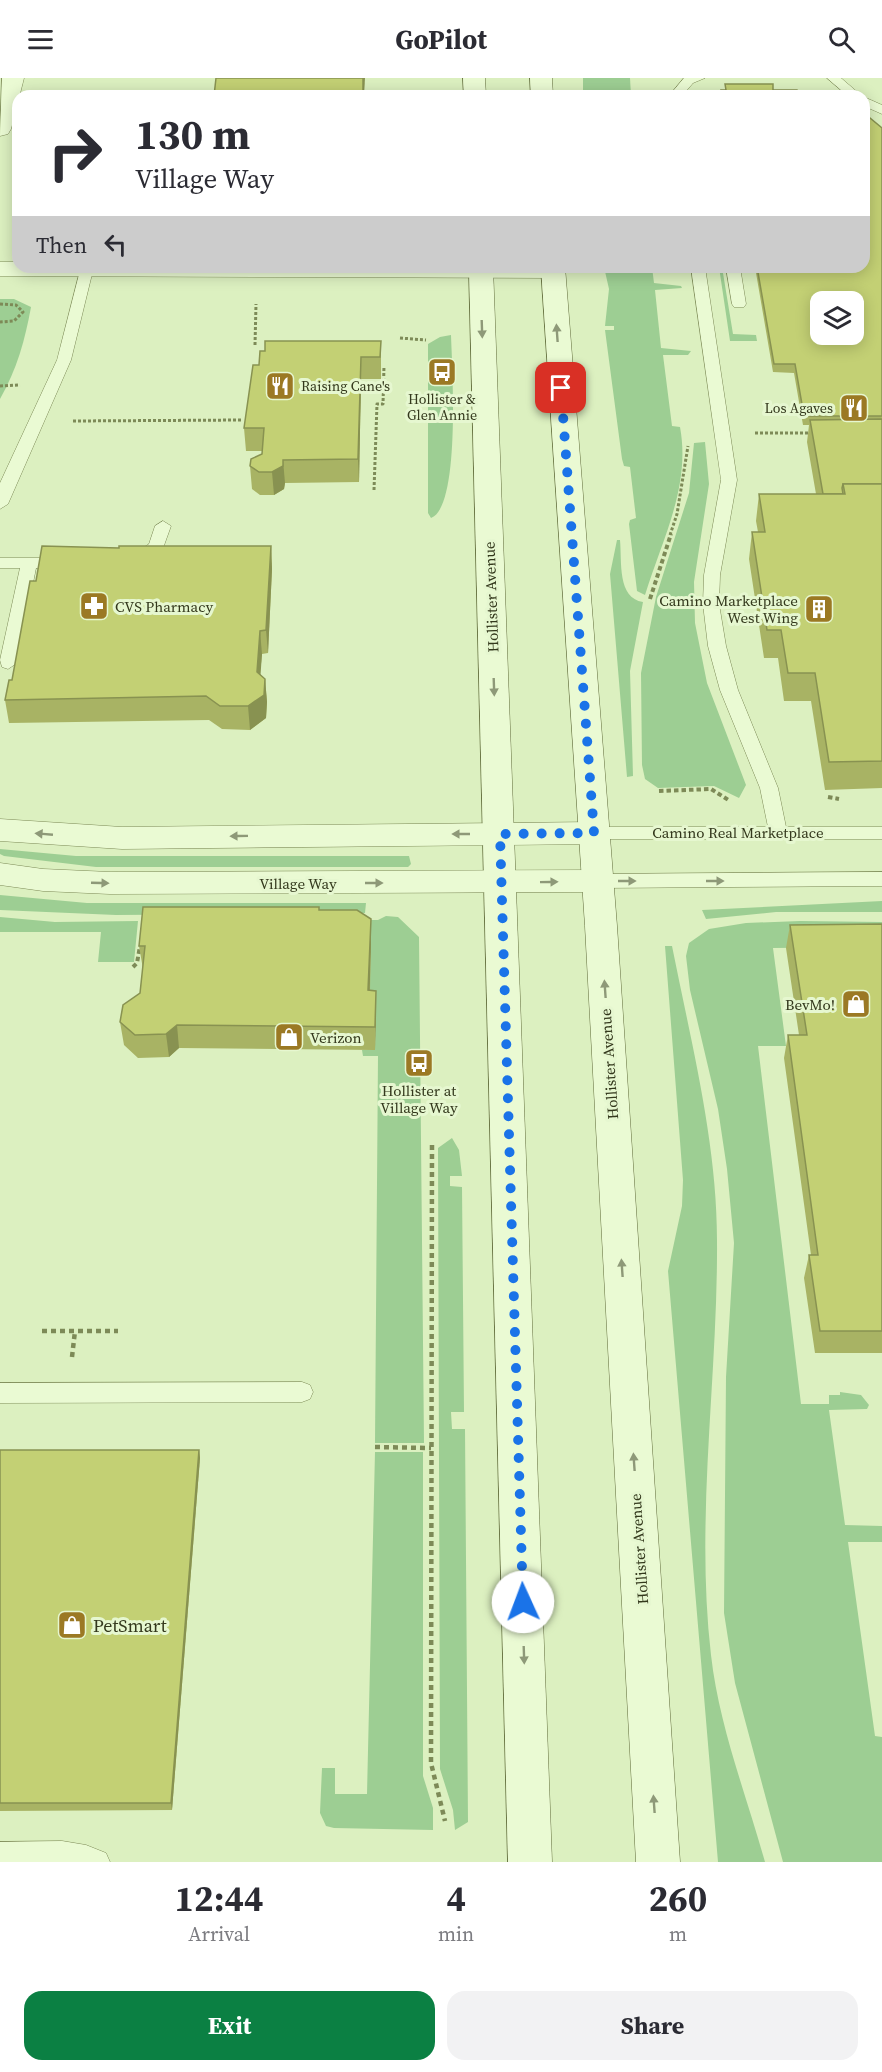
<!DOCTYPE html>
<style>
body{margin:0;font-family:"Source Serif 4",serif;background:#f2f2f3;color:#2b2b33;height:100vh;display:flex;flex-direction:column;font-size:22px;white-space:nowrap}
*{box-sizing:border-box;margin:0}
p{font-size:20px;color:#7c7c81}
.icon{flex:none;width:33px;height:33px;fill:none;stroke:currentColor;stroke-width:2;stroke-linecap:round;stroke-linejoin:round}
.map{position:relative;height:1784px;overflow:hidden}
.side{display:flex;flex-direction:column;background:#fff;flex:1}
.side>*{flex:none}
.banner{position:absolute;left:12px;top:12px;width:858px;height:183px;border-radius:18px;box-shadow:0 3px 15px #0003;background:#fff;color:#2b2b33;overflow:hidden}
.fabs{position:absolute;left:810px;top:213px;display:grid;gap:12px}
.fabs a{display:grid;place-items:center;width:54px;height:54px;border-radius:12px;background:#fff;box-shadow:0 3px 15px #0003;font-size:30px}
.pin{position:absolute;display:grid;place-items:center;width:51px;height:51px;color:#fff;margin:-26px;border-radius:12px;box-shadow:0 3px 9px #0006}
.me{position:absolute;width:66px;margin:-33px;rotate:358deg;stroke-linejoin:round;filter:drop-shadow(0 0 4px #0008)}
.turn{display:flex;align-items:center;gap:21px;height:126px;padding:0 24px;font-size:27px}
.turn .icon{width:78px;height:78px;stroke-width:2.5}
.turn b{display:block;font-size:42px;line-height:51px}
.then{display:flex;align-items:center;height:57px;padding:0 24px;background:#0003;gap:12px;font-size:22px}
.eta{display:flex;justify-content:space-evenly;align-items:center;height:102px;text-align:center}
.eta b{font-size:36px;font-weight:700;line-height:42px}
.action{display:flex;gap:12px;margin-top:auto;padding:12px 24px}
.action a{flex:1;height:69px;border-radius:18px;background:#0b8043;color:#fff;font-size:24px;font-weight:700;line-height:69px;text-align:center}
.action a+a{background:#f2f2f3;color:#2b2b33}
header{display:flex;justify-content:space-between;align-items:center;height:78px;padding:0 24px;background:#fff;font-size:27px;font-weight:700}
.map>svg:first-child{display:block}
</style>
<header><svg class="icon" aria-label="menu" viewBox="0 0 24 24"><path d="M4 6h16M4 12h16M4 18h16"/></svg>GoPilot<svg class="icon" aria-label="search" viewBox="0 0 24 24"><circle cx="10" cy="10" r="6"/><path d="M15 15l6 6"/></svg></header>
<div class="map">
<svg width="882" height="1784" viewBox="0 0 882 1784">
<rect width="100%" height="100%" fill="#dcf0c0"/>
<g fill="#9dce93">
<path d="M583,0H630L631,18H583Z"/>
<path d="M604,189H652L654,205L681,208L682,210L655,212L661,270L691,273L688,277H663L672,348L680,349C691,408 662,462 645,517L637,513L629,446L630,442L636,440L630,389L624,388L622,381L605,252H614V248H605L609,211Z"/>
<path d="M719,189H722L733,256L756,257L757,263H730Z"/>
<path d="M0,221H14L31,229C25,262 17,291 0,321Z"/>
<path d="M451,257C452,287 461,429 431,440L428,435V266L440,259Z"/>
<path d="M705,364L709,406L694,504L695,545L707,605L746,707L739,720L714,708L658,710L645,701L642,687L641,595L656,519L689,415L694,365Z"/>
<path d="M617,462H620C622,484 617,520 643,524L630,593L633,698L627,699L610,496Z"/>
<path d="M0,771L76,778H409L411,786L408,789H96L4,778L0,776Z"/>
<path d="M0,817L87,825H366L365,835L116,837L0,832Z"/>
<path d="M882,823V834H776L706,841L702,832Z"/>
<path d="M386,838L398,839L419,859L424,1365H375L378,978H363L362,972L375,971L376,936H369L371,864L303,842H378Z"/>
<path d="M0,839L55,844L138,843L134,884H98L101,854H0Z"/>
<path d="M800,843L882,844V869L773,870L786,968H758L801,1326H829V1317H840V1314L861,1317L869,1327L867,1331L829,1332L845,1447L882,1448V1464H848L875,1658L882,1659V1784H783L735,1605L724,1535L726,1299L734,1165L727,1091L718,1031L690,912L686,878L689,865L709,851L746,845Z"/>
<path d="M665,868H672C691,964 717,1064 717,1162C718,1300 695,1439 711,1577C719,1648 746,1716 765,1784H718L668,1193L682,1128L683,1102Z"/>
<path d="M452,1060L459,1072L462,1098H450V1108L462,1109L464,1334H451L452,1351H465L468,1744L455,1752L453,1732L440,1691L438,1070Z"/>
<path d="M375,1374H423V1698L433,1730V1752L334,1750L326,1748L320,1735L322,1690H335V1716H367Z"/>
</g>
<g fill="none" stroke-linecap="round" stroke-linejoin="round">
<g stroke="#7d8a57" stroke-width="1">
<g id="service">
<path d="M684,0H705L693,5L682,18H669Z"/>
<path d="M827,0H841L862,18H848Z"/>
<path d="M864,19L882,27V36L864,28Z"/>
<path d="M81,189H91L93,192L71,282L8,426L0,431V405L57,282Z"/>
<path d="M691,189H705L737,402L720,497L719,526L726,568L738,612L778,710L786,749H882V761H594L587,760L585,755L587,750L594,749H768L760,710L720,612L708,568L703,526L704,497L721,402Z"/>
<path d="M726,189H740L746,226L744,229H734L732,226Z"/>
<path d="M163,443L171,448L162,473L142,484H130L128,480L149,466L155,448Z"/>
<path d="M0,480H65L73,485L65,490H36L17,585L8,591L2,589L0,582L20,490H0Z"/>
<path d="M882,794V808L597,810L590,808L588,803L590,798L597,796Z"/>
<path d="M302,1304L310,1307L313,1314L310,1321L302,1324L0,1325V1305Z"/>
<path d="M62,1763L86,1767L106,1775L110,1784H0V1764Z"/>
</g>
</g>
<g stroke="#7d8a57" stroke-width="1">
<g id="minor">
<path d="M2,0H24L11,51L8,56L0,58Z"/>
<path d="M0,184H18V189H563L566,193L562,198L554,200L0,198Z"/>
<path d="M0,741L122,749L594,744L605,747L610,755L605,763L594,766L122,771L0,763Z"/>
<path d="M0,785L43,791L110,794L597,792L608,795L613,803L608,811L597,814L110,816L43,813L0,807Z"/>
</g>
</g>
<g stroke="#606b3a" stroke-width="1">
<g id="secondary">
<path d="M463,0H485L486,18H464Z"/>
<path d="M530,0H552L553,18H531Z"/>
<path d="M469,189H493L552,1784H508Z"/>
<path d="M541,189H565L617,848L680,1784H636L585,848Z"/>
</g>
</g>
<g stroke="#7d8a57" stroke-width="3" stroke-dasharray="3 2" stroke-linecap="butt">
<path d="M0,226L16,227L23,234L14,243L0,244"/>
<path d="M400,260L426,262"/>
<path d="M255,267L256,226"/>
<path d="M0,308L20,307"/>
<path d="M73,343L243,342"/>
<path d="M755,355H811"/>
<path d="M374,412L377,326H383L384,288"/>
<path d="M670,457L677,436L688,368"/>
</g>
<g stroke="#7d8a57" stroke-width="4" stroke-dasharray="4.5 3" stroke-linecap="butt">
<path d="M650,521L671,456"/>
<path d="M659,713L711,711L730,723"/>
<path d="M828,719L839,721"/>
<path d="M133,889L137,885L140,868"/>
</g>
<g stroke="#7d8a57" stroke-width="4.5" stroke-dasharray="5 4" stroke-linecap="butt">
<path d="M432,1067L431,1685L445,1743"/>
<path d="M42,1253H118"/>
<path d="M72,1279L75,1253"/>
<path d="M375,1369L431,1370"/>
</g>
<use href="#service" fill="#eafad3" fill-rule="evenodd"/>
<use href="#minor" fill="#eafad3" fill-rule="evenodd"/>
<use href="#secondary" fill="#eafad3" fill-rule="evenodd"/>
</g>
<g fill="#a8b364">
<path d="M882,50V710L825,712L811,623H784L778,580H764L749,481L752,454H758L756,443L759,416H816L807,364L809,347H803L794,295L773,294L755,189H864Z"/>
<path d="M381,263V301H361L359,404L285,405L284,411L274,417H260L252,411L250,388L262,376V373H246L244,350L259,287Z"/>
<path d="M271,468L272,491L268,575L262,576L260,596L265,601L267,624L266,640L250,652L222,651L209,642L9,645L5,622L12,602L36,503L119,470Z"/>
<path d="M319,832L371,841V864L370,912L376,913V936L375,972L179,970L169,979L138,980L124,967L120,944L140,915L143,891L139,868Z"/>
<path d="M882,846V1275H815L804,1200L809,1177H811L784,980L788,957H799L786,870L790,847Z"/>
<path d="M0,1372H199L200,1380L172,1732L0,1733Z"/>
</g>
<g fill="#889251">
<path d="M363,0H365L364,18H363Z"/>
<path d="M361,279V301L359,404L358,381Z"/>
<path d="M283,382L285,405L284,411L274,417L272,394Z"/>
<path d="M271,468L272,491L268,575L266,552Z"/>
<path d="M260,553L262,576L259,617L257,594Z"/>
<path d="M265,601L267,624L266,640L250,652L248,628Z"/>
<path d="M371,841V864L369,936L368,912Z"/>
<path d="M376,913V936L375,972V949Z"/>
<path d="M177,947L179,970L169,979L166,956Z"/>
<path d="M199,1372L200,1380L172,1732L171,1725Z"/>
</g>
<g fill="#c3d074" stroke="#889251" stroke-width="1.5" fill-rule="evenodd">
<path d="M216,0H363V18H214Z"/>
<path d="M725,6H773V12H797L798,16L806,18H722L721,12H726Z"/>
<path d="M864,35L882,50V338H804L795,286H774L757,189H864ZM820,224H854V256H820Z"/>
<path d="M265,263H381L380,279H361L358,381L283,382V388L272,394H259L250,388L251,381L262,376L264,350H244L253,287H259L260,273H265Z"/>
<path d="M882,341V406H843L842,410L843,416H823L810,342Z"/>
<path d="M843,406H882V683L829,684L815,595H788L781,552H767L752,454H765L759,416H845Z"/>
<path d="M42,468L119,470V468H271L266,552L260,553L257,594L265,601L264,617L248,628H220L206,618L5,622L9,602H12L30,503H36Z"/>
<path d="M143,829H319V832H357L371,841L368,912L376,913L375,949L177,947L166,956L135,957L120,944L123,927L140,915L145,868H139Z"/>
<path d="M882,846V1253H820L809,1177H818L788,957H807L790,847Z"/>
<path d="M0,1372H199L171,1725H0Z"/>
</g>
<defs><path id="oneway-solid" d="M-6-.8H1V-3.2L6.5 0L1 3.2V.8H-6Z" transform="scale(1.5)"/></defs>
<g fill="#8e9978">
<use href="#oneway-solid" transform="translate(482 251) rotate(88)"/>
<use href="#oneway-solid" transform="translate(557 255) rotate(-94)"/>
<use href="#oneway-solid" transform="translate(494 609) rotate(88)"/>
<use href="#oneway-solid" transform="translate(44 756) rotate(-175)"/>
<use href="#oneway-solid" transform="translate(461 756) rotate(180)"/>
<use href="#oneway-solid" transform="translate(239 758) rotate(179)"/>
<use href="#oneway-solid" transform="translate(627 803)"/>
<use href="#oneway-solid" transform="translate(715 803)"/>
<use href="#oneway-solid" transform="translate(549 804) rotate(-1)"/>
<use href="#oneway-solid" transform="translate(100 805) rotate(2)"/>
<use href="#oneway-solid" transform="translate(374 805)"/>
<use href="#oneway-solid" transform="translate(605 911) rotate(-94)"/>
<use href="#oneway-solid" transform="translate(622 1190) rotate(-94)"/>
<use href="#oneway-solid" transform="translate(634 1384) rotate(-94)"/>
<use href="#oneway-solid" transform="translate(524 1577) rotate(88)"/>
<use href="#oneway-solid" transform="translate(654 1726) rotate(-94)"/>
</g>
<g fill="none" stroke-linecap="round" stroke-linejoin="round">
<path stroke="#1a73e8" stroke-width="10" stroke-dasharray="0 18" d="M523,1524L500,756L594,755L561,310"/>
</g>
<defs>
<g id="bus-square" transform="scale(1.5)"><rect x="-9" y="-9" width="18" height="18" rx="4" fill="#9b7924" stroke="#e6f7d0"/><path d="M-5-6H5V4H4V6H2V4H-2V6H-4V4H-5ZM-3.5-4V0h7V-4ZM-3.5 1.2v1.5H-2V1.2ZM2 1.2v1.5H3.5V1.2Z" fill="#fff"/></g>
<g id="restaurant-square" transform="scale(1.5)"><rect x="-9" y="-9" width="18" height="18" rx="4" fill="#9b7924" stroke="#e6f7d0"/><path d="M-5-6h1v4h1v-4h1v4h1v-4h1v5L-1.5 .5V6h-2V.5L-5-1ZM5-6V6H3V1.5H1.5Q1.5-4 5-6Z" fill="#fff"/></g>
<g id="pharmacy-square" transform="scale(1.5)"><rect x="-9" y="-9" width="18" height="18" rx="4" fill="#9b7924" stroke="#e6f7d0"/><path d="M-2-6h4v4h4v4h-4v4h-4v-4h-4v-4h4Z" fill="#fff"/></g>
<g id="building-square" transform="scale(1.5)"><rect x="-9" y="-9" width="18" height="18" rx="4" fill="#9b7924" stroke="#e6f7d0"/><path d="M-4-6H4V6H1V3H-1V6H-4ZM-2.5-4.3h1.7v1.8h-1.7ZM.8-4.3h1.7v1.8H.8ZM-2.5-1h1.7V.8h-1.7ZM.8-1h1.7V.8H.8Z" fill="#fff"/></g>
<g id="shop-square" transform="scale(1.5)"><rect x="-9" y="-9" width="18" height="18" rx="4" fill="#9b7924" stroke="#e6f7d0"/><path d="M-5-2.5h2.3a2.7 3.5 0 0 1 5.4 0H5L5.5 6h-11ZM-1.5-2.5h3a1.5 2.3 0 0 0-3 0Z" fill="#fff"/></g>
</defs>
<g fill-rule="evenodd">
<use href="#bus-square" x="442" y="294"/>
<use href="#restaurant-square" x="280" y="308"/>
<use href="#restaurant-square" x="854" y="330"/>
<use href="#pharmacy-square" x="94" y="528"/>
<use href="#building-square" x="819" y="531"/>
<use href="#shop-square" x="856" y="926"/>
<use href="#shop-square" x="289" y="959"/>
<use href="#bus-square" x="419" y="985"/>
<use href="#shop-square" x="72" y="1547"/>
</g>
<g text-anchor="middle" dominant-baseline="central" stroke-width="6" stroke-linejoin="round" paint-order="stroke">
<g font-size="14" fill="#33381c" stroke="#e6f7d0" text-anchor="start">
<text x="301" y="308">Raising Cane's</text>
<text x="442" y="321" text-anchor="middle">Hollister &amp;<tspan x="442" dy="16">Glen Annie</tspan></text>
<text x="833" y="330" text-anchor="end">Los Agaves</text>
</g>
<g font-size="15" fill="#33381c" stroke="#e6f7d0">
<text transform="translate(491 519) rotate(-92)">Hollister Avenue</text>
<text x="738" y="754">Camino Real Marketplace</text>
<text x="298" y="805">Village Way</text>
<text transform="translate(609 986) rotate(-94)">Hollister Avenue</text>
<text transform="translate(639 1471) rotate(-94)">Hollister Avenue</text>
</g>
<g font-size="15" fill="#33381c" stroke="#e6f7d0" text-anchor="end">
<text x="798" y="522">Camino Marketplace<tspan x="798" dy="17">West Wing</tspan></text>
<text x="115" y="528" text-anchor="start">CVS Pharmacy</text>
<text x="835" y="926">BevMo!</text>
<text x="310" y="959" text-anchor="start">Verizon</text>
<text x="419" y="1012" text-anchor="middle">Hollister at<tspan x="419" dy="17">Village Way</tspan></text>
</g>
<g font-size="18" fill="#33381c" stroke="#e6f7d0" text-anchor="start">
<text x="93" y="1547">PetSmart</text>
</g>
</g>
</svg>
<div class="fabs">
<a><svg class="icon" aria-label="layers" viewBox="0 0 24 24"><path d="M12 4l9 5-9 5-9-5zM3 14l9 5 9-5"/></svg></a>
</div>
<div class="pin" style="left:561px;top:310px;background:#d93025"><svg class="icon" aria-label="arrive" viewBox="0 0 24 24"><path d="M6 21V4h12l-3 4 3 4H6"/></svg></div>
<svg class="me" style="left:523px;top:1524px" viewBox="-20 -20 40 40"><circle r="19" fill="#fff"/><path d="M0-13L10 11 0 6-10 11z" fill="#1a73e8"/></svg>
<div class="banner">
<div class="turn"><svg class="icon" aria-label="right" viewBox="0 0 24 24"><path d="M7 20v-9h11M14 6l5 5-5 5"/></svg><div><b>130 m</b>Village Way</div></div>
<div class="then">Then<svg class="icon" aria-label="left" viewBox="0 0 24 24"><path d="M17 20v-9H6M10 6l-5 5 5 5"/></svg></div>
</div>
</div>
<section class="side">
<div class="eta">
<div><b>12:44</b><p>Arrival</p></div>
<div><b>4</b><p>min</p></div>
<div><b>260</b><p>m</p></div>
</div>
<div class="action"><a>Exit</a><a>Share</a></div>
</section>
